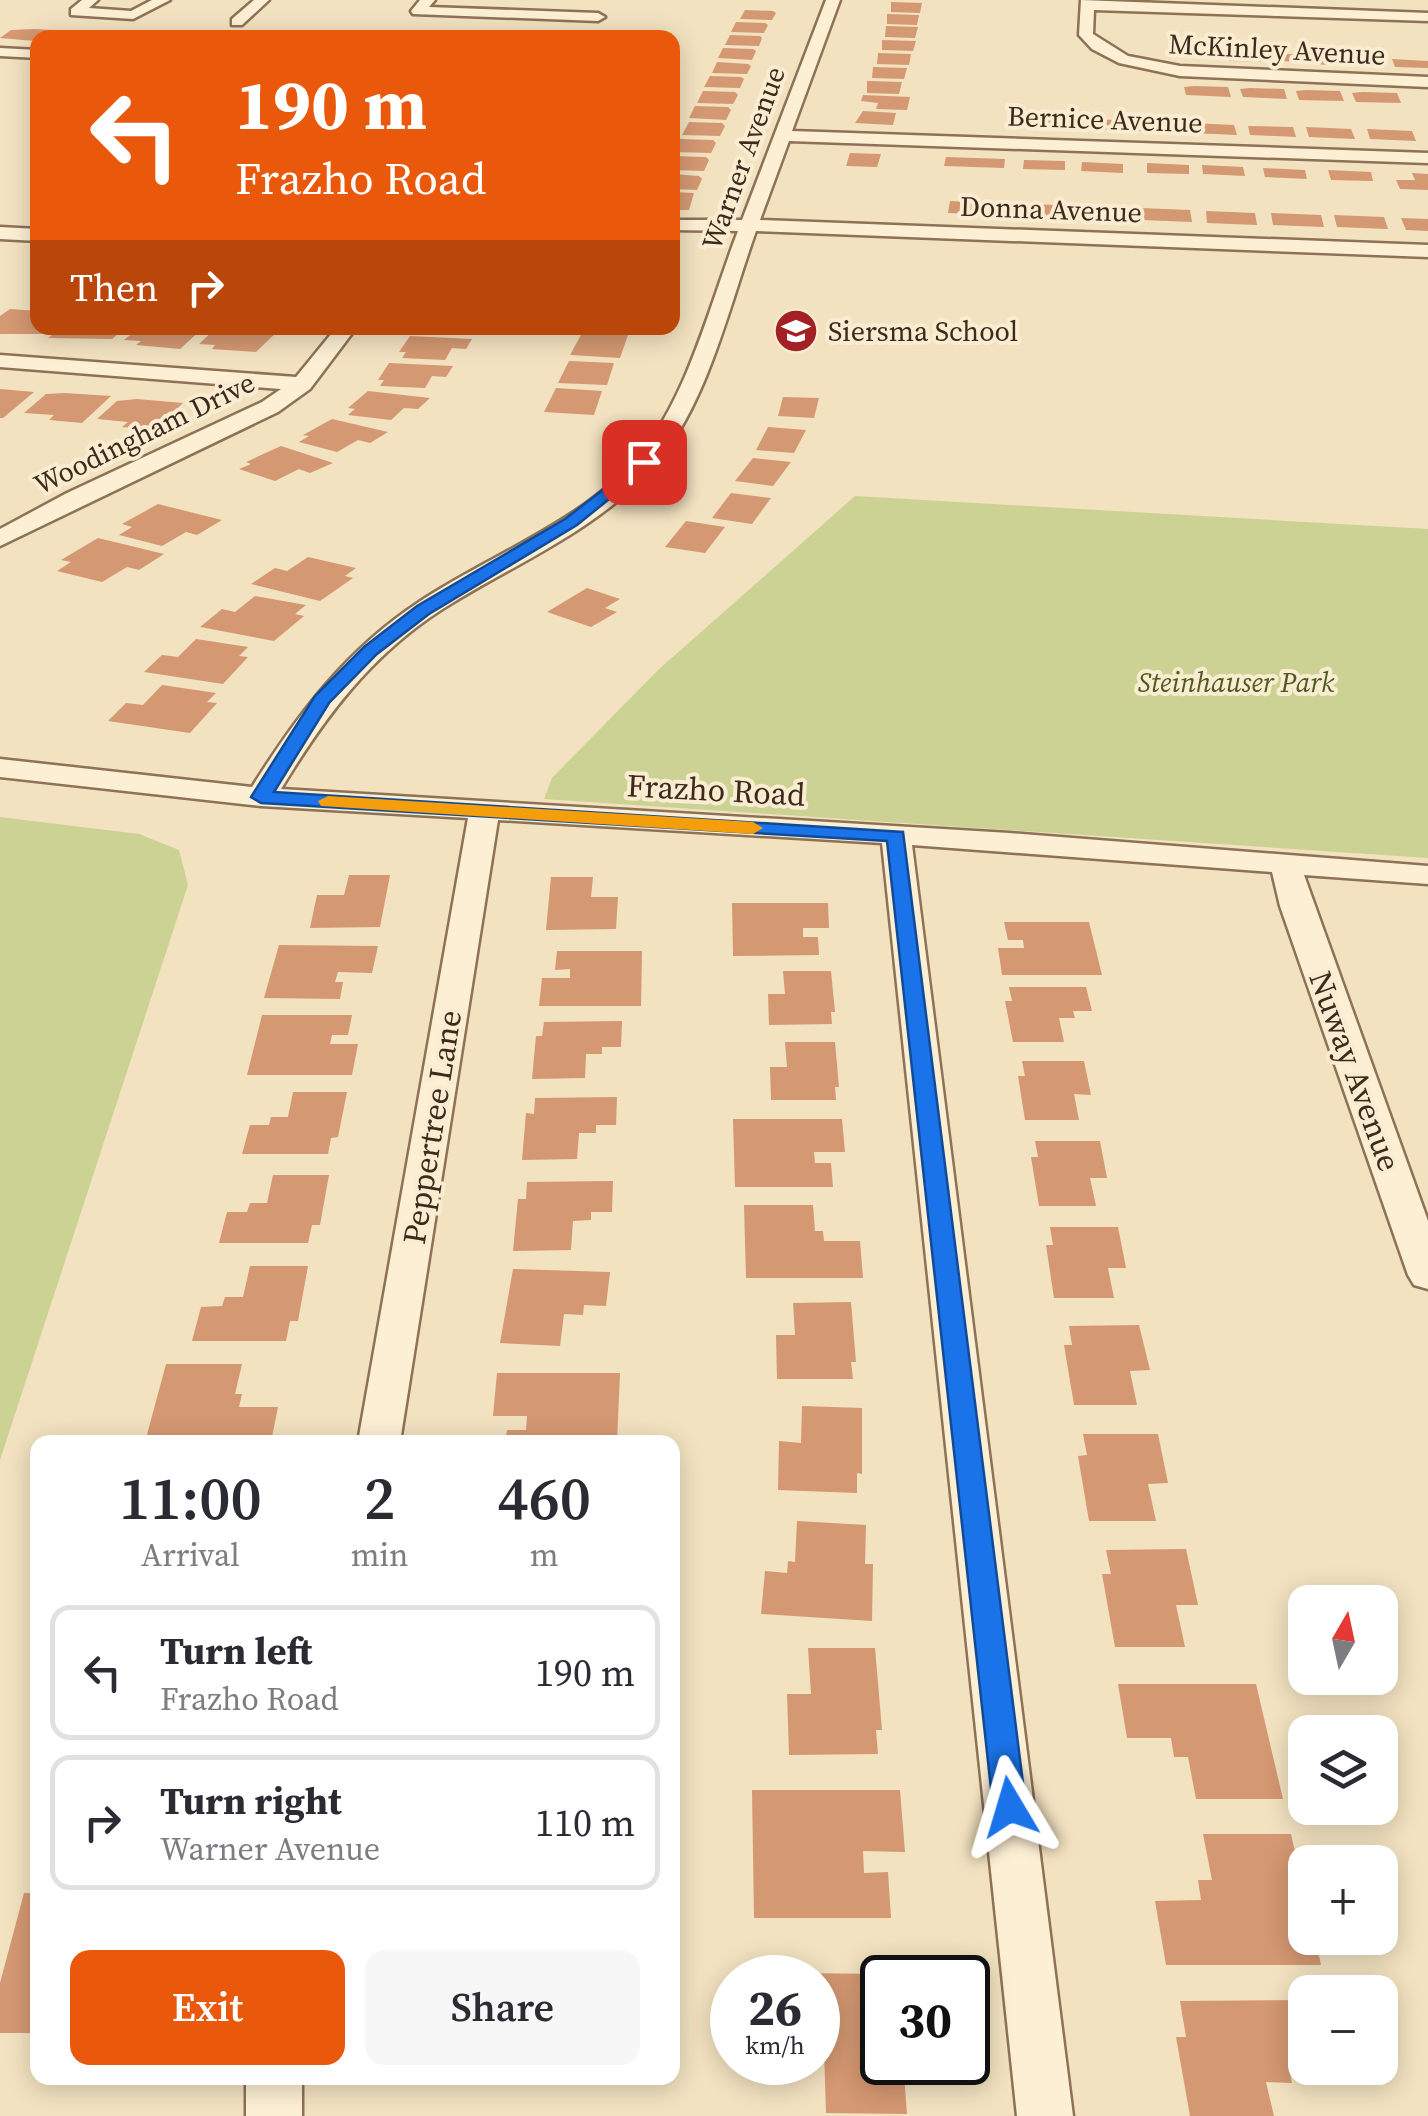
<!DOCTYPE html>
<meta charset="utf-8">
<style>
body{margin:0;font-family:"Source Serif 4",serif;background:#f7f7f7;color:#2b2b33;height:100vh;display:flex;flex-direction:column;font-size:38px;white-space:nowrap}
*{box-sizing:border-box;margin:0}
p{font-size:32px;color:#7c7c81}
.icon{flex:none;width:55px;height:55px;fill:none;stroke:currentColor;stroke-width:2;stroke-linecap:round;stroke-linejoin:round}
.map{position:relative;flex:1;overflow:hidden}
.sheet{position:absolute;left:30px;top:1435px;width:650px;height:650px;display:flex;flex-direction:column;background:#fff;border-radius:20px;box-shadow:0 5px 25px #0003}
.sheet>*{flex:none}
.banner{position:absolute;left:30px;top:30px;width:650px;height:305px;border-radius:20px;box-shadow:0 5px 25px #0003;background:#ea580c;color:#fff;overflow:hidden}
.needle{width:65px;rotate:9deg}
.buttons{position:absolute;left:1288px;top:1585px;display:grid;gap:20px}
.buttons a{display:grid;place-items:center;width:110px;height:110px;border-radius:20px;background:#fff;box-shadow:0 5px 25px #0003;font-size:50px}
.speed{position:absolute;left:710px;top:1955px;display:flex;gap:20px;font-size:50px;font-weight:700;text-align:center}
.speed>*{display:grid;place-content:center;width:130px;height:130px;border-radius:50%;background:#fff;box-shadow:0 5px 25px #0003;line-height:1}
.speed small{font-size:25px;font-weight:400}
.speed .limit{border:5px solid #111;border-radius:15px;background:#fff;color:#111}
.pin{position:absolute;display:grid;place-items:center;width:85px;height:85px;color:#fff;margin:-42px;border-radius:20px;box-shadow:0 5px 15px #0006}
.me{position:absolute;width:110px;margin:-55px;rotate:353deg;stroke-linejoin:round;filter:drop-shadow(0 0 8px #0008)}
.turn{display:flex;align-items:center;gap:35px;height:210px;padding:0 40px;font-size:45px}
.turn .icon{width:130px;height:130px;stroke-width:2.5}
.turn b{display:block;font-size:70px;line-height:85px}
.then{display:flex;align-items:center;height:95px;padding:0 40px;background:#0003;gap:20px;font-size:38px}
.eta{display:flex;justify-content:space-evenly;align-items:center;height:170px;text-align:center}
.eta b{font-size:60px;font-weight:600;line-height:70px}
.cta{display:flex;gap:20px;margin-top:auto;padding:20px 40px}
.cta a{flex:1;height:115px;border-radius:20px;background:#ea580c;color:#fff;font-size:40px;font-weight:600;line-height:115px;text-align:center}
.cta a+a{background:#f7f7f7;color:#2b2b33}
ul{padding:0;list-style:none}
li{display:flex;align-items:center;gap:30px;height:135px;margin:0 20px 15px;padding:0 20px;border:5px solid #e1e1e2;border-radius:20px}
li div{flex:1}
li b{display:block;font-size:38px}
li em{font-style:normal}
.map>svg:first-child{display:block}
</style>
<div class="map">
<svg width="1428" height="2116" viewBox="0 0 1428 2116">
<rect width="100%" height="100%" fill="#f2e2c0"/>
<g fill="#ccd293">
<path d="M855,496L1428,529V858L544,799L552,778L658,670Z"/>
<path d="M0,817L139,834L179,850L188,885L0,1460Z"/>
</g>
<g fill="#d49872">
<path d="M891,2L922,3L920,13L891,12Z"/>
<path d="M745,10L773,11L776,13L772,20L740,19Z"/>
<path d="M887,14L919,15L917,25L887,24Z"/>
<path d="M736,22L765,23L768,25L764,33L731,32Z"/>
<path d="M886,26L918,27L915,38L885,37Z"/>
<path d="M34,29L53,30L35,41L0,38L11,30Z"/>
<path d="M730,35L760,36L762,38L759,46L725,45Z"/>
<path d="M882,40L916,41L913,51L882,50Z"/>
<path d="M723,48L753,49L756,51L752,60L718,58Z"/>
<path d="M878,53L911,54L909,65L877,64Z"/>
<path d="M1227,54L1262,55L1265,62L1229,61Z"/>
<path d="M1282,54L1323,55L1327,65L1284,61Z"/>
<path d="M1337,58L1373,59L1376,67L1339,65Z"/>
<path d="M1392,59L1428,61V68L1395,67Z"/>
<path d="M717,62L748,64L751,66L747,74L712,73Z"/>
<path d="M873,67L907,68L904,79L872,78Z"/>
<path d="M710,76L741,77L744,79L740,88L704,87Z"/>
<path d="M867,81L902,82L899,94L867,93Z"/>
<path d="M1194,86L1228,87L1231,97L1186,95L1184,87Z"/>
<path d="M1250,88L1284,89L1287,99L1243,97L1240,89Z"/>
<path d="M1306,90L1340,91L1344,101L1299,100L1296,91Z"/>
<path d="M703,91L735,92L738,95L733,104L697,103Z"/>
<path d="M1362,92L1397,93L1401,103L1356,102L1352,93Z"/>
<path d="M863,95L910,97L907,110L876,109L878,103L861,101Z"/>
<path d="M695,106L728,107L731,110L726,120L689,118Z"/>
<path d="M863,111L896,113L893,125L855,123Z"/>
<path d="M1016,117L1060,119V128L1015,127Z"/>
<path d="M1074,119L1118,120L1119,130L1074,129Z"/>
<path d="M1131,121L1176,123L1177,132L1132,131Z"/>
<path d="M689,122L722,123L725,126L720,136L682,135Z"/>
<path d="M1190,123L1234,125L1237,135L1191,133Z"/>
<path d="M1248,126L1293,127L1296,137L1250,135Z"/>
<path d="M1306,127L1351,129L1355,139L1309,137Z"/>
<path d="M1367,129L1412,131L1416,141L1370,139Z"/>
<path d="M680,139L713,140L716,143L711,153L673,152Z"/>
<path d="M850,153L881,154L877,167L846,166Z"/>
<path d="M672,156L706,157L709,160L704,171L672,170Z"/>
<path d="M946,157L1005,159L1004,168L944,166Z"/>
<path d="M1024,160L1065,161V170L1023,169Z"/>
<path d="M1082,162L1123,164V173L1081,171Z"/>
<path d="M1147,163L1189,165V174L1147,173Z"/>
<path d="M1202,165L1243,167L1245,176L1203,174Z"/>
<path d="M1263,168L1305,170L1307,179L1265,177Z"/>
<path d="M1328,170L1371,172L1373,181L1331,180Z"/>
<path d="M1412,173L1428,174V190L1400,189L1396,180H1415Z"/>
<path d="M672,174L699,176L702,179L697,190L672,189Z"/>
<path d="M672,192L694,193L689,210H672Z"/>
<path d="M950,201L998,203L997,215L948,213Z"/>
<path d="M1014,204L1063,205L1062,217L1013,215Z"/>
<path d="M1077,205L1126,207L1127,219L1077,217Z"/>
<path d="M1141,208L1190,210L1192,222L1142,220Z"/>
<path d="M1206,211L1255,213L1257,225L1207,223Z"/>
<path d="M1271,213L1321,215L1324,227L1273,225Z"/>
<path d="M1334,215L1384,217L1388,229L1337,227Z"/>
<path d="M1401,218L1428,219V231L1406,230Z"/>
<path d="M10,309L38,311L31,316H38V328H49L42,334H0V316Z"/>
<path d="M61,328H125L112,339L48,338Z"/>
<path d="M139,328H203L180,349L136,345L141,341L124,340Z"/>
<path d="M216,328L247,330L281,328L256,352L212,349L215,345L199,344Z"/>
<path d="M582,333L628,335L620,358L570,355Z"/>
<path d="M410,336L472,339L466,349L452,348L445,360L402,358L406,352H399Z"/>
<path d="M569,361L614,363L607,385L558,383Z"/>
<path d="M389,363L453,366L446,377L432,376L425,388L380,386L384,380H378Z"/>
<path d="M556,388L602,391L594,415L544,412Z"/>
<path d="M0,389L34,392L3,418H0Z"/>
<path d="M368,391L430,398L418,409L404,408L391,420L348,415L355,409L348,408Z"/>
<path d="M65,393L111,396L82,423L49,420L54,415L24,413L46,394Z"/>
<path d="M783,397L819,398L814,418L778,416Z"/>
<path d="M137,399L183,403L155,430L122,427L128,422L97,419L117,401Z"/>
<path d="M332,419L388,432L370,443L358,440L337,452L299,442L309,436L303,435Z"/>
<path d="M768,427L806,430L794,453L756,450Z"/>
<path d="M281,446L333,463L310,473L299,469L275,481L239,469L251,464L246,462Z"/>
<path d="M753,458L791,462L773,486L735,481Z"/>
<path d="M731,493L771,498L752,524L712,518Z"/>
<path d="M158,504L222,520L197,535L186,532L162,546L119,535L132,527L122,524Z"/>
<path d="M686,521L725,527L705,553L665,547Z"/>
<path d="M98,538L164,554L139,570L127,567L102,582L57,571L71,562L61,560Z"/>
<path d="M308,557L356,568L345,576L353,578L320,601L251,584L275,568L287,571Z"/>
<path d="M587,588L620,599L605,608L617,612L591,627L547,612Z"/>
<path d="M255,596L306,605L295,614L304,616L274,641L200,627L222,609L235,612Z"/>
<path d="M196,639L248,647L239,656L248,657L223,684L144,672L162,655L178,657Z"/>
<path d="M162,685L216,693L207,702L217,703L190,733L108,721L126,703L143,705Z"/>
<path d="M349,875H390L380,927L310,928L317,895H344Z"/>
<path d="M551,877H593L591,897H618L616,929L546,930Z"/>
<path d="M732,903H828L829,928H803V937H818L819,955L733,956Z"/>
<path d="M1004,922H1089L1102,975H1002L998,948H1024L1023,940H1008Z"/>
<path d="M279,945L378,946L372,973L338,972L335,982H343L340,999L264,998Z"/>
<path d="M557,951H642L641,1006H539L542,978H570V969L555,970Z"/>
<path d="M783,971H831L835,1012H831L832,1024L769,1025L768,994H785Z"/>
<path d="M1009,987H1086L1092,1011H1073L1075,1018H1059L1064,1042H1013L1005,1001H1012Z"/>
<path d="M262,1015H352L348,1035H332L330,1044H358L352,1075H247Z"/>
<path d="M622,1021L621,1047H602V1054H586L585,1078L532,1079L536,1036H542L544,1022Z"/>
<path d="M785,1042H835L839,1087H835L836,1100H771L770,1067H787Z"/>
<path d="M1022,1061H1084L1091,1095L1074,1094L1079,1120H1025L1018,1076H1025Z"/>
<path d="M293,1092H347L338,1137L331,1138L328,1154H242L250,1125H269L271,1117H288Z"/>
<path d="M617,1097L616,1125H596V1133H579L577,1159L522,1160L526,1113L534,1114L535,1098Z"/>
<path d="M733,1119H842L845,1152H814L815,1163H831L833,1187H735Z"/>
<path d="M1035,1141H1100L1107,1178H1090L1096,1206H1039L1031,1157H1038Z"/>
<path d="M273,1175H329L320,1225H312L308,1243H219L227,1212H247L250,1203H267Z"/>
<path d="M613,1181L612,1212H591V1220L573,1221L571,1250L513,1251L518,1199H526L527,1182Z"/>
<path d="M744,1205H813L815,1231H823L824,1241H860L863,1278H746Z"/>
<path d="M1050,1227H1118L1126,1268H1108L1114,1298H1054L1046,1245H1053Z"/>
<path d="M250,1266H308L298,1321H290L286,1341H192L201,1307L222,1306L225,1297H243Z"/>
<path d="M513,1269L610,1272L606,1306L584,1305L583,1315L564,1314L560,1346L500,1343Z"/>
<path d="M851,1302L856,1362H851L853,1379H777L776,1335H795L793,1303Z"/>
<path d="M1139,1325L1150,1370L1130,1371L1137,1405H1074L1064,1345H1072L1069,1326Z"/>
<path d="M166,1364H242L235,1394H242L239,1407H278L271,1442H145Z"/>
<path d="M497,1373H620L617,1442H505L507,1430H526L527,1416H493Z"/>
<path d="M802,1406L862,1408V1474L857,1473V1493L778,1490L779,1441L801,1443Z"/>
<path d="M1083,1434H1158L1168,1483L1148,1484L1156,1521H1089L1078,1456L1087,1455Z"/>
<path d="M797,1521L866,1525L865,1564H873L872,1621L761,1614L765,1571L787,1573L788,1561L795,1562Z"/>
<path d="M1186,1549L1198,1605H1176L1185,1647H1115L1102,1574H1111L1106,1550Z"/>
<path d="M808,1648H875L882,1730H876L878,1754L789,1755L787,1694H811Z"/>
<path d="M1118,1684H1256L1283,1799H1196L1188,1757H1174L1171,1738H1127Z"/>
<path d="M752,1790H900L905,1852L863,1851L864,1873L888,1872L891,1918H754Z"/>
<path d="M1203,1834H1291L1305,1896V1938H1315L1321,1965H1166L1155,1901L1201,1900L1198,1880H1212Z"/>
<path d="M24,1893H38V2033H0V1983Z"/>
<path d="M794,1973L888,1974V1978H882V2062H903L907,2114L826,2113L824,2050H818V1978H794Z"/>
<path d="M1303,2000L1305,2064H1288L1292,2083L1266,2082L1274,2116H1190L1176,2037H1186L1180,2001Z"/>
</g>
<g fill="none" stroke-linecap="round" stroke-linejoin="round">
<g stroke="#8d7256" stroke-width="5">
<g id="minor">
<path d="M82,0H98L89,8L131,11L152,0H170L133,19L71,15V9Z"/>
<path d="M254,0H269L242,25H232V19Z"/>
<path d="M420,0H435L429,7L598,13L605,17L598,21L413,14L411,11Z"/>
<path d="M826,0H840L792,131L1428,153V163L789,141L760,220L1428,245V257L756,231C729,306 707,406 654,466C596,532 513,564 441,610C370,656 324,718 281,789L1009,833L1428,866V884L1304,875L1428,1221V1289L1414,1285L1408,1275L1280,906L1272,872L912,845L1073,2116H1017L882,843L498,820L400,1442H358L468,818L261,806L0,777V759L252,787C298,714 346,650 419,602C493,553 582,523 640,454C688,396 711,301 738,231L672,230V220H742Z"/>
<path d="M1081,0L1428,13V21L1094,10L1093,34L1128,56L1180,66L1428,77V87L1180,76L1119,63L1092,49L1079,35Z"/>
<path d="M0,48L38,50V58L0,56Z"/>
<path d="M0,227L38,229V241L0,239Z"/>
<path d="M336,328H356L310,389L278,412L0,546V529L67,493L262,402L281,389L0,367V355L296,377Z"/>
<rect x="246" y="2078" width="56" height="38"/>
</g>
</g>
<use href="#minor" fill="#fcefd4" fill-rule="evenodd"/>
</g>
<path fill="#1a73e8" stroke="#114b97" stroke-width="2.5" d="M644,458L652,462L650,466L577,525L429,614L377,654L329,703L274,792L903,832L1026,1807L1021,1817L1010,1821L998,1817L993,1807L887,841L261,803L251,797L315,696L364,647L417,606L565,519Z"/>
<path fill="#f59e0b" d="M328,796L753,822L763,828L753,834L321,806L318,801Z"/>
<defs>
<g id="school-disc" transform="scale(2.25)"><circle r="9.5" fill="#a32024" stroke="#f9ecd1"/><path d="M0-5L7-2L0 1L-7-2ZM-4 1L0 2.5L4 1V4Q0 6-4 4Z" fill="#fff"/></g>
</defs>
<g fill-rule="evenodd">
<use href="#school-disc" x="796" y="331"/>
</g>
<g text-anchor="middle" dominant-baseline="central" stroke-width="8" stroke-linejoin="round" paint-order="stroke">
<g font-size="28" fill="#3c2a1c" stroke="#f9ecd1">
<text transform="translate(1277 49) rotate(3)">McKinley Avenue</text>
<text transform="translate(1105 119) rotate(2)">Bernice Avenue</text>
<text transform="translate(743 158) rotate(-70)">Warner Avenue</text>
<text transform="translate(1051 209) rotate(2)">Donna Avenue</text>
<text transform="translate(144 433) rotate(-26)">Woodingham Drive</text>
</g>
<g font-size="28" fill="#3c2a1c" stroke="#f9ecd1" text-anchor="start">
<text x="828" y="331">Siersma School</text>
</g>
<g font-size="28" font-style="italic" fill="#4d5a20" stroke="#f9ecd1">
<text x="1236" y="682">Steinhauser Park</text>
</g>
<g font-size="32" fill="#3c2a1c" stroke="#f9ecd1">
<text transform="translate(716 790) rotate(3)">Frazho Road</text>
<text transform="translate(1355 1071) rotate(70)">Nuway Avenue</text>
<text transform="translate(432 1127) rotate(-81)">Peppertree Lane</text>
</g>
</g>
</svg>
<div class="buttons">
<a><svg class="needle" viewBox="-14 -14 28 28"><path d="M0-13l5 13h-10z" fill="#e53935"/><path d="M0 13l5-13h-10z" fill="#7c7c81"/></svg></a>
<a><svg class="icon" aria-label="layers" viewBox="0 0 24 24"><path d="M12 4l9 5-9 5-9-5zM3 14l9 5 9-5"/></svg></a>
<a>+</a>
<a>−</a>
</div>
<div class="speed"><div>26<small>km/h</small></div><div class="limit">30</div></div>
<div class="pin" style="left:644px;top:462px;background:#d93025"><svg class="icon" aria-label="arrive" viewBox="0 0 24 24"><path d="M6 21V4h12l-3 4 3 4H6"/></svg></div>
<svg class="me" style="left:1010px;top:1807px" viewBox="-20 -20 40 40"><path d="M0-17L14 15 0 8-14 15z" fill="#1a73e8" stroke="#fff" stroke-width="4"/></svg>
<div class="banner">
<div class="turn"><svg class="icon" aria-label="left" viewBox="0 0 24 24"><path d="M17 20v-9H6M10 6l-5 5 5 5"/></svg><div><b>190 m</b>Frazho Road</div></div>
<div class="then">Then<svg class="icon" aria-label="right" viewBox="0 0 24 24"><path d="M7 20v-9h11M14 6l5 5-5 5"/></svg></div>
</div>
<section class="sheet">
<div class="eta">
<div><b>11:00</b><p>Arrival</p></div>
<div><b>2</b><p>min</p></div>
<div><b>460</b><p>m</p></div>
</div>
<ul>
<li><svg class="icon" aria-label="left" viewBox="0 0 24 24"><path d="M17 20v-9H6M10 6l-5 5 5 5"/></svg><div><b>Turn left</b><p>Frazho Road</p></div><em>190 m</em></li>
<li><svg class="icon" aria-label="right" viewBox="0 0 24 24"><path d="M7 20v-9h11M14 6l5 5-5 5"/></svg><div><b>Turn right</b><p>Warner Avenue</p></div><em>110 m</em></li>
</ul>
<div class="cta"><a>Exit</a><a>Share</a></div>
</section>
</div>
